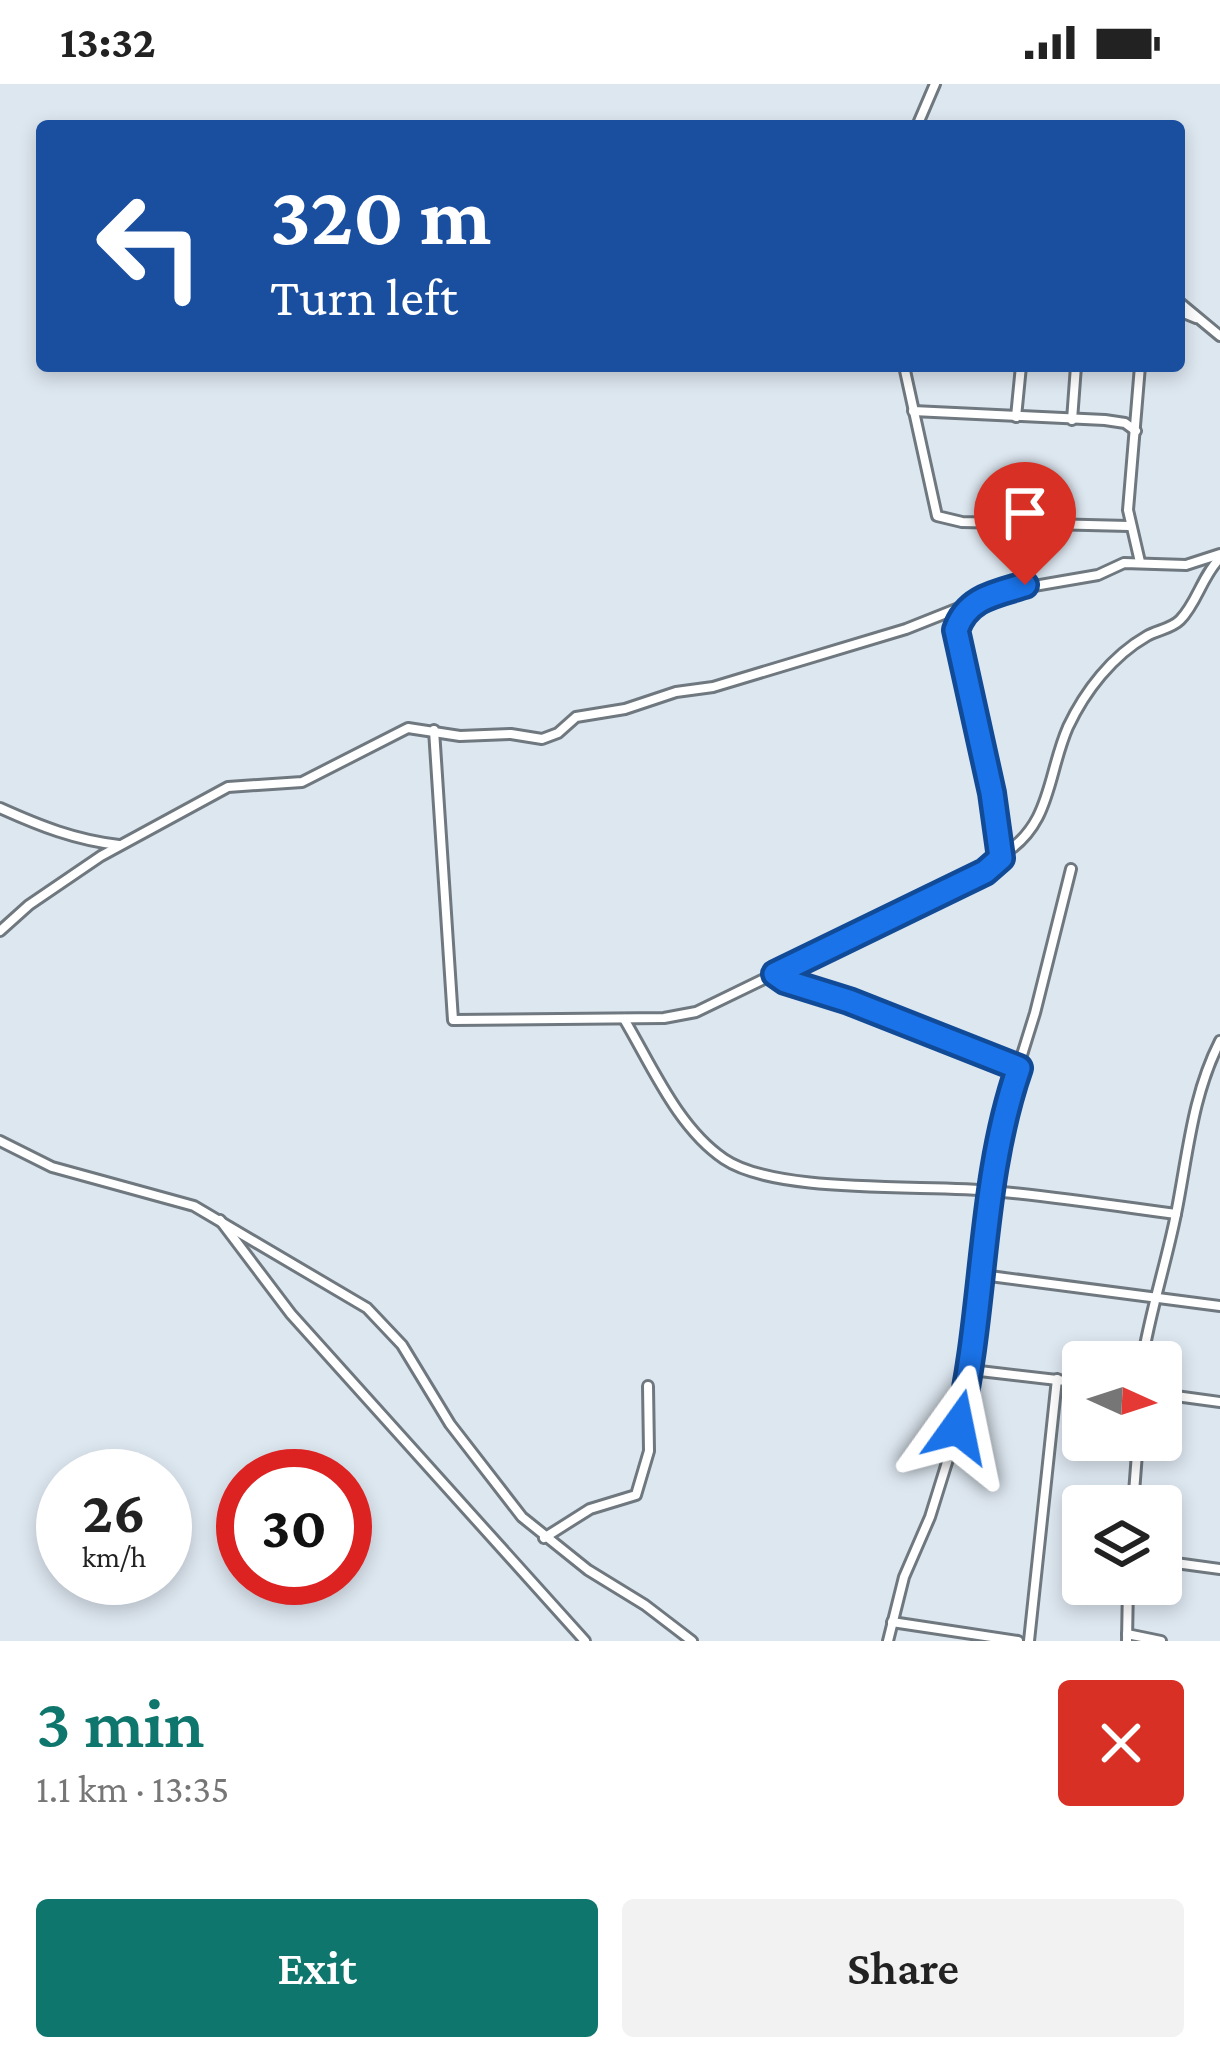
<!DOCTYPE html>
<meta charset="utf-8">
<style>
body{margin:0;font-family:"Crimson Pro",serif;background:#f2f2f2;color:#222;height:100vh;display:flex;flex-direction:column;font-size:45px;white-space:nowrap}
*{box-sizing:border-box;margin:0}
p{font-size:39px;color:#767676}
.icon{flex:none;width:66px;height:66px;fill:none;stroke:currentColor;stroke-width:2;stroke-linecap:round;stroke-linejoin:round}
.map{position:relative;height:1557px;overflow:hidden}
.drawer{display:flex;flex-direction:column;background:#fff;flex:1}
.drawer>*{flex:none}
.guide{position:absolute;left:36px;top:36px;width:1149px;height:252px;border-radius:12px;box-shadow:0 6px 18px #0003;background:#1a4fa0;color:#fff;overflow:hidden}
.needle{width:78px;rotate:93deg}
.controls{position:absolute;left:1062px;top:1257px;display:grid;gap:24px}
.controls a{display:grid;place-items:center;width:120px;height:120px;border-radius:12px;background:#fff;box-shadow:0 6px 18px #0003;font-size:60px}
.speed{position:absolute;left:36px;top:1365px;display:flex;gap:24px;font-size:60px;font-weight:700;text-align:center}
.speed>*{display:grid;place-content:center;width:156px;height:156px;border-radius:50%;background:#fff;box-shadow:0 6px 18px #0003;line-height:1}
.speed small{font-size:30px;font-weight:400}
.speed .limit{border:18px solid #d22;background:#fff;color:#111}
.pin{position:absolute;display:grid;place-items:center;width:102px;height:102px;color:#fff;margin:-123px -51px;border-radius:50% 50% 50% 0;rotate:-45deg;box-shadow:0 0 12px #0007}
.pin .icon{rotate:45deg}
.me{position:absolute;width:132px;margin:-66px;rotate:12deg;stroke-linejoin:round;filter:drop-shadow(0 0 9px #0008)}
.turn{display:flex;align-items:center;gap:42px;height:252px;padding:0 36px;font-size:54px}
.turn .icon{width:156px;height:156px;stroke-width:2.5}
.turn b{display:block;font-size:84px;line-height:102px}
.round{display:grid;place-items:center;flex:none;width:126px;height:126px;border-radius:12px;background:#f2f2f2}
.head{display:flex;align-items:center;justify-content:space-between;height:204px;padding:0 36px}
h1{font-size:72px;font-weight:600;line-height:90px;color:#0f766e}
.action{display:flex;gap:24px;margin-top:auto;padding:24px 36px}
.action a{flex:1;height:138px;border-radius:12px;background:#0f766e;color:#fff;font-size:48px;font-weight:600;line-height:138px;text-align:center}
.action a+a{background:#f2f2f2;color:#222}
.status{display:flex;justify-content:space-between;align-items:center;height:84px;padding:0 60px;background:#fff;direction:ltr}
.status svg{height:33px;fill:currentColor}
.map>svg:first-child{display:block}
</style>
<div class="status"><b>13:32</b><svg viewBox="0 0 49 12"><path d="M0 12V9h3v3zM5 12V6h3v6zM10 12V3h3v9zM15 12V0h3v12zM26 1h20v11H26zM47 4h2v5h-2z"/></svg></div>
<div class="map">
<svg width="1220" height="1557" viewBox="0 0 1220 1557">
<rect width="100%" height="100%" fill="#dde7f0"/>
<g fill="none" stroke-linecap="round" stroke-linejoin="round">
<g stroke="#6f787f" stroke-width="14">
<g id="minor">
<path d="M917,42L935,0"/>
<path d="M1179,218L1220,252"/>
<path d="M1179,227L1196,234"/>
<path d="M904,282L937,432L962,438L1129,442"/>
<path d="M913,327L1105,336L1125,339L1136,347"/>
<path d="M1016,333L1021,282"/>
<path d="M1072,336L1076,282"/>
<path d="M1140,478L1128,426L1140,282"/>
<path d="M434,646L453,936L664,934L696,928L985,788L1001,774L992,709L957,562L958,540L969,523"/>
<path d="M0,724C40,742 75,756 119,761"/>
<path d="M1002,771C1052,741 1047,691 1068,643C1085,607 1112,572 1147,552C1157,546 1171,545 1180,536C1197,519 1202,492 1220,474"/>
<path d="M0,847L29,821L101,772L228,703L302,698L408,644L460,652L511,650L542,655L558,649L576,633L625,625L676,608L713,603L906,545L999,508L1098,491L1124,479L1186,481L1220,470"/>
<path d="M775,890L785,897L849,918L1019,984"/>
<path d="M624,935C652,982 678,1044 724,1075C777,1111 927,1100 994,1107C1055,1113 1116,1122 1176,1130"/>
<path d="M0,1057L52,1083L194,1122L367,1224L402,1261L450,1340L522,1433L588,1486L645,1521L692,1557"/>
<path d="M220,1136L291,1230L585,1557"/>
<path d="M982,1191L1220,1222"/>
<path d="M1142,1278C1150,1228 1166,1180 1176,1130C1188,1070 1192,1012 1220,957"/>
<path d="M971,1286L1083,1299"/>
<path d="M1161,1310L1220,1318"/>
<path d="M1133,1422L1138,1356"/>
<path d="M544,1454L590,1425L636,1411L649,1367L648,1302"/>
<path d="M1161,1477L1220,1485"/>
<path d="M892,1538L1018,1557"/>
<path d="M1127,1550L1161,1557"/>
<path d="M888,1557L904,1493L930,1433L958,1343L971,1286L998,1048L1035,929L1071,785"/>
<path d="M1029,1557L1057,1295"/>
<path d="M1127,1557L1128,1500"/>
</g>
</g>
<use href="#minor" stroke="#fff" stroke-width="8"/>
</g>
<g fill="none" stroke-linecap="round" stroke-linejoin="round">
<g stroke="#114b97" stroke-width="30">
<path id="route" d="M958,1343C986,1224 979,1099 1019,984L849,917L785,897L775,890L985,788L1001,774L992,709L956,546C967,514 995,510 1025,501"/>
</g>
<use href="#route" stroke="#1a73e8" stroke-width="21"/>
</g>
</svg>
<div class="controls">
<a><svg class="needle" viewBox="-14 -14 28 28"><path d="M0-13l5 13h-10z" fill="#e53935"/><path d="M0 13l5-13h-10z" fill="#767676"/></svg></a>
<a><svg class="icon" aria-label="layers" viewBox="0 0 24 24"><path d="M12 4l9 5-9 5-9-5zM3 14l9 5 9-5"/></svg></a>
</div>
<div class="speed"><div>26<small>km/h</small></div><div class="limit">30</div></div>
<div class="pin" style="left:1025px;top:501px;background:#d93025"><svg class="icon" aria-label="arrive" viewBox="0 0 24 24"><path d="M6 21V4h12l-3 4 3 4H6"/></svg></div>
<svg class="me" style="left:958px;top:1343px" viewBox="-20 -20 40 40"><path d="M0-17L14 15 0 8-14 15z" fill="#1a73e8" stroke="#fff" stroke-width="4"/></svg>
<div class="guide">
<div class="turn"><svg class="icon" aria-label="left" viewBox="0 0 24 24"><path d="M17 20v-9H6M10 6l-5 5 5 5"/></svg><div><b>320 m</b>Turn left</div></div>
</div>
</div>
<section class="drawer">
<div class="head"><div><h1>3 min</h1><p>1.1 km · 13:35</p></div><a class="round" style="background:#d93025;color:#fff"><svg class="icon" aria-label="close" viewBox="0 0 24 24"><path d="M6 6l12 12M18 6L6 18"/></svg></a></div>
<div class="action"><a>Exit</a><a>Share</a></div>
</section>
